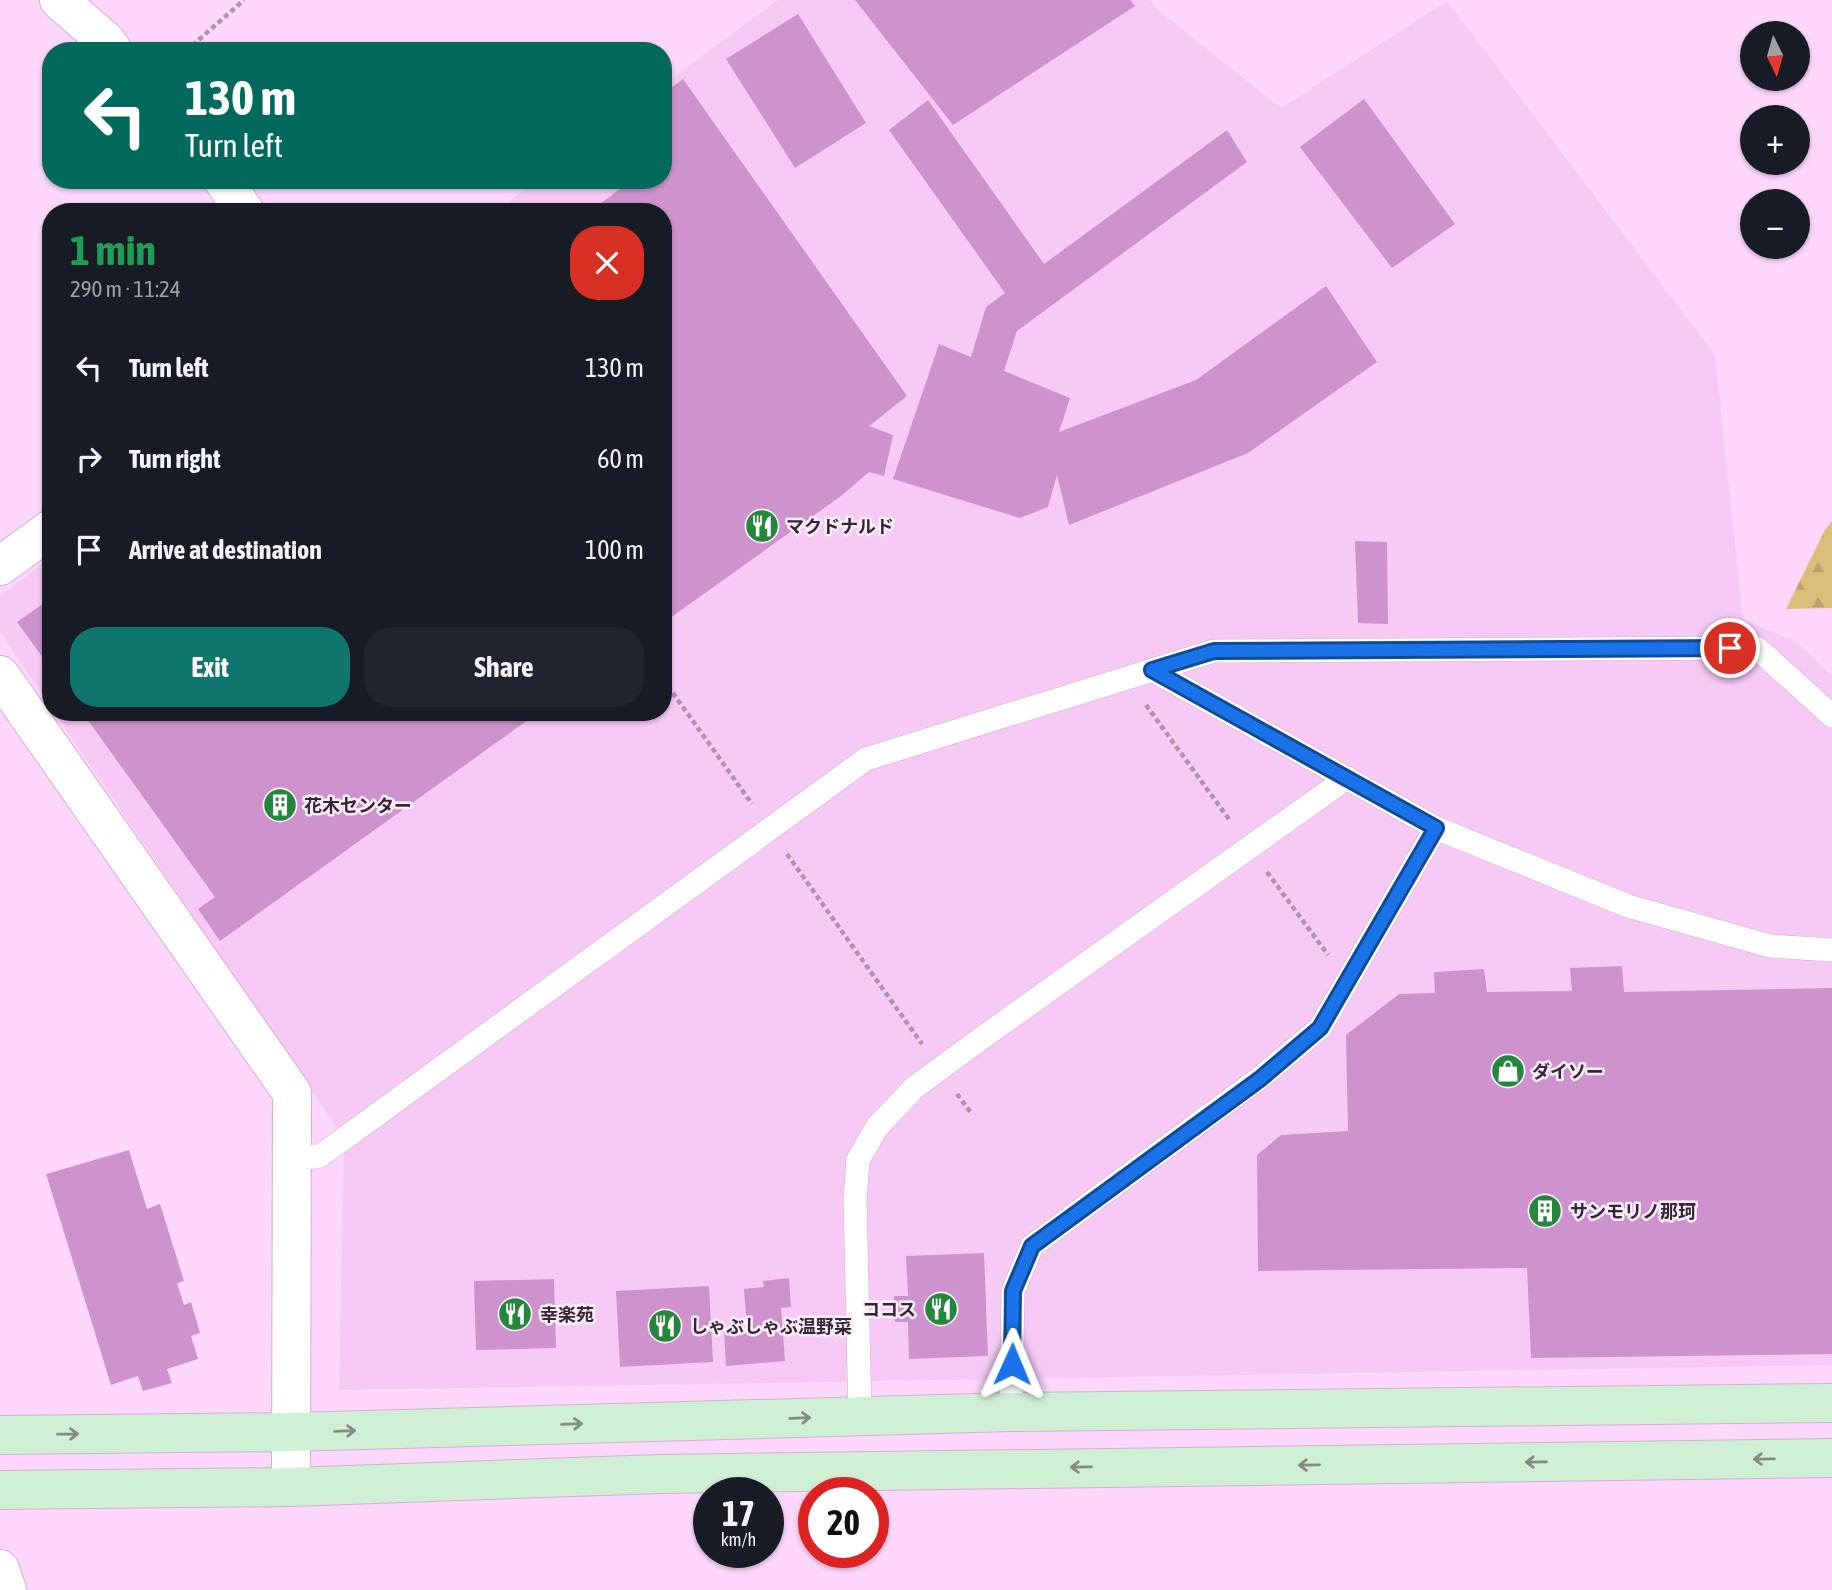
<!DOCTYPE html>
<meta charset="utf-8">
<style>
body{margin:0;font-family:"Asap Condensed","Noto Sans JP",sans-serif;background:#20242c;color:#f1f3f6;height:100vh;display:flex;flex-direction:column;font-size:26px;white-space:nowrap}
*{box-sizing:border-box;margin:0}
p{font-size:23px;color:#9ea1a6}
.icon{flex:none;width:38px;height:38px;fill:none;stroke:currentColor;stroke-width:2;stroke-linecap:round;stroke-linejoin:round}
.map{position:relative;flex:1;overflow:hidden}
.panel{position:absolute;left:42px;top:203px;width:630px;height:518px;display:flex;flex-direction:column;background:#171b24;border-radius:28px;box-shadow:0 2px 5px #0004}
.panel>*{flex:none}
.top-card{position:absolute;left:42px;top:42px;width:630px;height:147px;border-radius:28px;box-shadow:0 2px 5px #0004;background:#00695c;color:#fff;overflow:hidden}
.needle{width:46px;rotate:175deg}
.fabs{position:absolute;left:1740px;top:21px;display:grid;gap:14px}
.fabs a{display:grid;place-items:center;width:70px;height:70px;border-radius:50%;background:#171b24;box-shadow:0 2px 5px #0004;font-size:35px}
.speed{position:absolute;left:693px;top:1477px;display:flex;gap:14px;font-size:35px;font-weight:700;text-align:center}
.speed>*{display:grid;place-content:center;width:91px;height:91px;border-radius:50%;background:#171b24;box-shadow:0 2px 5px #0004;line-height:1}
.speed small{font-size:18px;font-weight:400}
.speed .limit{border:10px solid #d22;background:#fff;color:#111}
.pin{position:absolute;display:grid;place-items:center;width:60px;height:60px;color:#fff;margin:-30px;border:4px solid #fff;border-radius:50%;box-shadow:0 2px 7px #0007}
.me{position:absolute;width:77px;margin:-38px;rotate:1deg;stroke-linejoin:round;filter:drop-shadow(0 0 5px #0008)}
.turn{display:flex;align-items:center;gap:24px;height:147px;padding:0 28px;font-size:32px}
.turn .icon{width:91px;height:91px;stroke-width:2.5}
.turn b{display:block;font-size:49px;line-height:60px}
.round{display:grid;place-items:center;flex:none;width:74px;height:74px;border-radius:28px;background:#20242c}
.head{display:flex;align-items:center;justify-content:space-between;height:119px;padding:0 28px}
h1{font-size:42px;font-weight:700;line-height:52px;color:#1e9e55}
.action{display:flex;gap:14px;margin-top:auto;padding:14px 28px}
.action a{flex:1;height:80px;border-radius:28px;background:#0f766e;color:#fff;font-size:28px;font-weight:700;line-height:80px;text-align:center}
.action a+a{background:#20242c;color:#f1f3f6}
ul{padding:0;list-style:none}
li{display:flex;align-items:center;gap:21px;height:91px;padding:0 28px}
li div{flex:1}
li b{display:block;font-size:26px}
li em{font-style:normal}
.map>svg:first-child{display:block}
</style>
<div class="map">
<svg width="1832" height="1590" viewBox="0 0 1832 1590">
<defs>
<pattern id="forest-firs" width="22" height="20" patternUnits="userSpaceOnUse" patternTransform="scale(1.75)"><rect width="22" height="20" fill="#dabd79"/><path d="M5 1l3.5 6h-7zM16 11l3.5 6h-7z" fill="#bca269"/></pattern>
</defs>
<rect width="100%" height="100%" fill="#fdd7fc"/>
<g fill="#f6caf5">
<path d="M778,0H1150L1158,10L1281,108L1447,1L1715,355L1743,620L1797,642L1832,676V1365L339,1390L344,1138L54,712H663V212H496L536,180H663V85Z"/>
<path d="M51,557V707L0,632V596Z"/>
</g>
<path fill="url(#forest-firs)" d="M1832,521V608L1786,609L1825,530Z"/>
<g fill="#ce93cd">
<path d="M855,0H1130L1135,6L953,125Z"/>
<path d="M798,14L866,123L795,168L726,59Z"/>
<path d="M683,79L907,396L869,426L893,435L884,476L869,472L841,496L663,623V212H589L620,189L614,180H663V94Z"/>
<path d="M1364,99L1455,224L1392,268L1300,147Z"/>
<path d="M928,100L1044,264L1227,130L1247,162L1017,331L1004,371L1070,398L1059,432L1196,380L1326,286L1377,362L1248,453L1069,525L1057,475L1048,507L1020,518L893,479L939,344L971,357L986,307L1005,293L889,130Z"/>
<path d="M1355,541L1387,542L1388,624L1358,623Z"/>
<path d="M51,598V669L17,622Z"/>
<path d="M82,712H539L220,941L198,909L215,897Z"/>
<path d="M1622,966L1624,992L1832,988V1354L1531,1358L1527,1268L1258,1271L1257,1155L1281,1135L1348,1131L1346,1035L1399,994L1435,993L1434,972L1484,969L1487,992L1572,991L1570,968Z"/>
<path d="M129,1150L147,1209L160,1204L184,1281L177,1283L184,1305L191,1302L200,1333L191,1336L198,1359L167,1369L172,1383L143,1391L138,1376L111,1385L46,1174Z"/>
<path d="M984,1253L988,1356L909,1359L908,1322H895L894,1296H908L906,1256Z"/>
<path d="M789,1278L791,1307L781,1308L785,1361L726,1366L724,1331L747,1329L744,1289L764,1287L763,1281Z"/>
<path d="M554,1279L556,1348L476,1350L474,1281Z"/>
<path d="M709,1286L713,1362L620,1367L616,1291Z"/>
</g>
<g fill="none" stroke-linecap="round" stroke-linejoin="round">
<g stroke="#d3afd2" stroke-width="24">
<g id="lane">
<path d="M1436,828L1628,906L1770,946L1832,950"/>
<path d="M293,1160L320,1156L866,759L1214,651L1757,648L1832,716"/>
<path d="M1011,1412L1013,1291L1032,1246L1260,1078L1320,1028L1436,828L1152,670"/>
<path d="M860,1416L855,1199L858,1160L877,1127L915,1087L986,1035L1347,778"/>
</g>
</g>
<g stroke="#d3afd2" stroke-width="40">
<g id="street">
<path d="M59,0L106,41L113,51"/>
<path d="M223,180L245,212"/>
<path d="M0,566L51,529"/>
<path d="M0,675L292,1093L291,1487"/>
<path d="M0,1569L7,1590"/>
</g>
</g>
<g stroke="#d3afd2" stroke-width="40">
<g id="secondary">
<path d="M0,1435L292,1432L1011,1412L1832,1403"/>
<path d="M0,1490L291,1487L660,1474L1832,1458"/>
</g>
</g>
<g stroke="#ae91ad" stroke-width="4.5" stroke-dasharray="5 3.5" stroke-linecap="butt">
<path d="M186,51L244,0"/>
<path d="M663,679L752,804"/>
<path d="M1146,705L1231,822"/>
<path d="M787,854L922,1044"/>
<path d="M1267,872L1328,955"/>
<path d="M957,1094L971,1113"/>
</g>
<use href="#lane" stroke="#fff" stroke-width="23"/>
<use href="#street" stroke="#fff" stroke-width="38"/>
<use href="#secondary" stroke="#d0f0d5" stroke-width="38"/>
</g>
<defs><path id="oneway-shaft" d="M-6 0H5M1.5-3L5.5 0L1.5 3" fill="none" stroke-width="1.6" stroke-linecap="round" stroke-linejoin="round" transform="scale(1.75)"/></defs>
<g stroke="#828b84">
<use href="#oneway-shaft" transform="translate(800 1418) rotate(-2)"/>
<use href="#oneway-shaft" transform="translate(572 1424) rotate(-2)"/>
<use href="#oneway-shaft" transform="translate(345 1431) rotate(-2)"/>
<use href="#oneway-shaft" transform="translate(68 1434) rotate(-1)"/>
<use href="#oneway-shaft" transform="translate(1764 1459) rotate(179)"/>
<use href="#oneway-shaft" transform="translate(1536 1462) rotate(179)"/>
<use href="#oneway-shaft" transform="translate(1309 1465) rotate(179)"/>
<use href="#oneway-shaft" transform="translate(1081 1467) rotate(179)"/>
</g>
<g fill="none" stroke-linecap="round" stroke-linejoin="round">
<g stroke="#114b97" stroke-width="18">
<path id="route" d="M1012,1364L1013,1291L1032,1246L1260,1079L1320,1028L1436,828L1152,670L1214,651L1730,648"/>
</g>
<use href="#route" stroke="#1a73e8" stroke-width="12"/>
</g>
<defs>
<g id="restaurant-disc" transform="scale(1.75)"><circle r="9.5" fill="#25873b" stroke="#fcedfc"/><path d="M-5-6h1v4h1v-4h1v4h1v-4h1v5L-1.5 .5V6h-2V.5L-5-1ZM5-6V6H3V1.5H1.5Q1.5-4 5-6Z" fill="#fff"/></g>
<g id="building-disc" transform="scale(1.75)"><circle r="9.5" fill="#25873b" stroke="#fcedfc"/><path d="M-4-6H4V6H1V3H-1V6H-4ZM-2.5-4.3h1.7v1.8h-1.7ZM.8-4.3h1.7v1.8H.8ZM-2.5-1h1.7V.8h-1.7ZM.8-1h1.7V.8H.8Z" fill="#fff"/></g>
<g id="shop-disc" transform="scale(1.75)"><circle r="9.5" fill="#25873b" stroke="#fcedfc"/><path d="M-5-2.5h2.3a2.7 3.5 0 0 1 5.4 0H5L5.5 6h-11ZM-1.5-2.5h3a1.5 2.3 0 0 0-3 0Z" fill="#fff"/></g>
</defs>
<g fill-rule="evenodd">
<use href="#restaurant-disc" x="762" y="526"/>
<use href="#building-disc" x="280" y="805"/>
<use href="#shop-disc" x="1508" y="1071"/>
<use href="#building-disc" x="1545" y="1211"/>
<use href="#restaurant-disc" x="941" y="1309"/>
<use href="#restaurant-disc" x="515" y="1314"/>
<use href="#restaurant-disc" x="665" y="1326"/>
</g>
<g text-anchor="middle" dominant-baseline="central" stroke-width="5" stroke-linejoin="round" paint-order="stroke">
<g font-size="18" font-weight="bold" fill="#342634" stroke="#fcedfc" text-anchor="start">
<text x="786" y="526">マクドナルド</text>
<text x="304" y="805">花木センター</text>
<text x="1532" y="1071">ダイソー</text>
<text x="1570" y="1211">サンモリノ那珂</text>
<text x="916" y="1309" text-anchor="end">ココス</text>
<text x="540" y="1314">幸楽苑</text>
<text x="690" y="1326">しゃぶしゃぶ温野菜</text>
</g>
</g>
</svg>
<div class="fabs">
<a><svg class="needle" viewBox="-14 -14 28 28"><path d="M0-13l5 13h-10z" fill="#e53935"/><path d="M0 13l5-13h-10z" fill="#9ea1a6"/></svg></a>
<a>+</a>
<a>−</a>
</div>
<div class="speed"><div>17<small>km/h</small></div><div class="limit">20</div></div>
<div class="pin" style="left:1730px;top:648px;background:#d93025"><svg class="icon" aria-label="arrive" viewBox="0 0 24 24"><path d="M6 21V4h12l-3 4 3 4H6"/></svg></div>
<svg class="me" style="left:1012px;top:1364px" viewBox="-20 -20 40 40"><path d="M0-17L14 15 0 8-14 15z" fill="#1a73e8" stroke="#fff" stroke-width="4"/></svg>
<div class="top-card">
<div class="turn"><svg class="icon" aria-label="left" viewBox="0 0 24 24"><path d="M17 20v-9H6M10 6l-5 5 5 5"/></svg><div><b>130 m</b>Turn left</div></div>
</div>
<section class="panel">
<div class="head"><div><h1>1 min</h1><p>290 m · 11:24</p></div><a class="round" style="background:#d93025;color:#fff"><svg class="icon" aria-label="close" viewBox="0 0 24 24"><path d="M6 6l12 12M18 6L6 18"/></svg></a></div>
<ul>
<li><svg class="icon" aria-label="left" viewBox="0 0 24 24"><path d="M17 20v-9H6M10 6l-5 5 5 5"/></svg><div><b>Turn left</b></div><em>130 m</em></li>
<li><svg class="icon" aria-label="right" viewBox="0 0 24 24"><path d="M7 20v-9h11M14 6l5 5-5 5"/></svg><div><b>Turn right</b></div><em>60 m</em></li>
<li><svg class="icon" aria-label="arrive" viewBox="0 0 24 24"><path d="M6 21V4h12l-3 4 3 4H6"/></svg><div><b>Arrive at destination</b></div><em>100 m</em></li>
</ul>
<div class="action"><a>Exit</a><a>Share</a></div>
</section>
</div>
